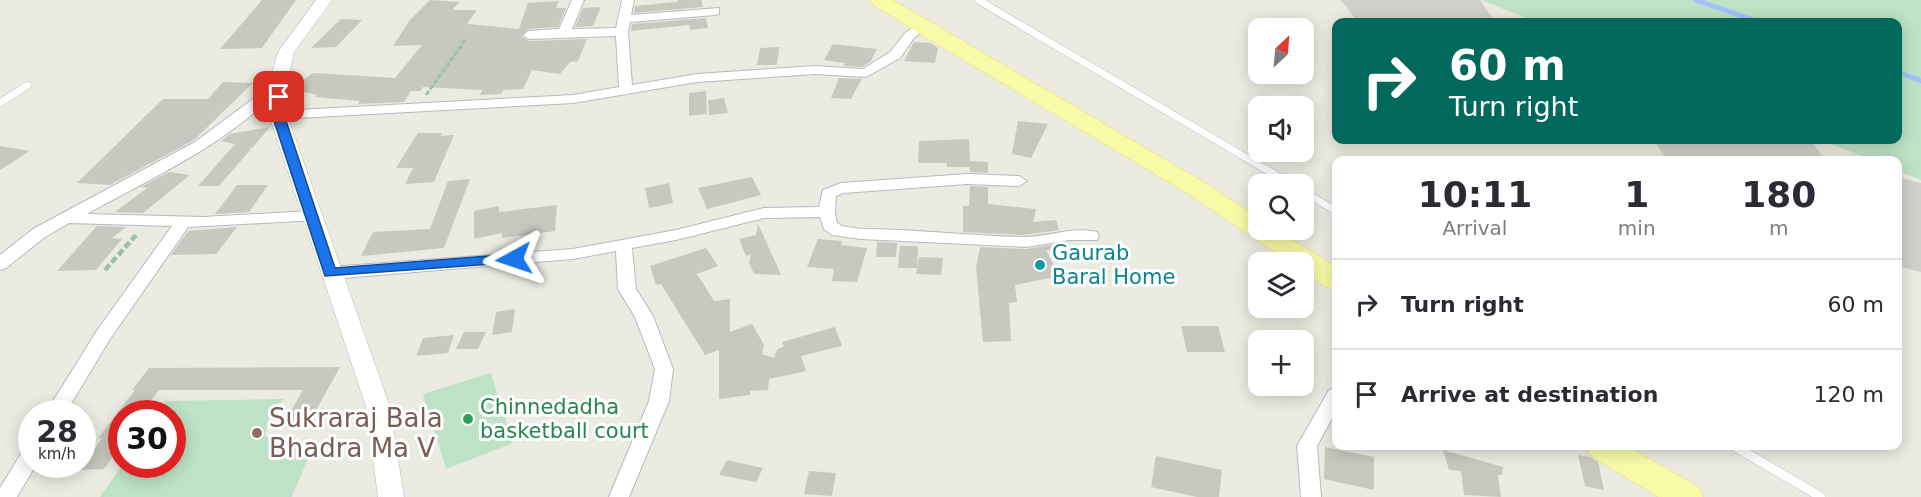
<!DOCTYPE html>
<style>
body{margin:0;font-family:"DejaVu Sans",sans-serif;background:#f2f2f3;color:#2b2b33;height:100vh;display:flex;flex-direction:column;font-size:22px;white-space:nowrap}
*{box-sizing:border-box;margin:0}
p{font-size:20px;color:#7c7c81}
.icon{flex:none;width:33px;height:33px;fill:none;stroke:currentColor;stroke-width:2;stroke-linecap:round;stroke-linejoin:round}
.map{position:relative;flex:1;overflow:hidden}
.side{position:absolute;left:1332px;top:156px;width:570px;height:294px;display:flex;flex-direction:column;background:#fff;border-radius:12px;box-shadow:0 3px 15px #0003}
.side>*{flex:none}
.hud{position:absolute;left:1332px;top:18px;width:570px;height:126px;border-radius:12px;box-shadow:0 3px 15px #0003;background:#00695c;color:#fff;overflow:hidden}
.needle{width:39px;rotate:26deg}
.controls{position:absolute;left:1248px;top:18px;display:grid;gap:12px}
.controls a{display:grid;place-items:center;width:66px;height:66px;border-radius:12px;background:#fff;box-shadow:0 3px 15px #0003;font-size:30px}
.speed{position:absolute;left:18px;top:400px;display:flex;gap:12px;font-size:30px;font-weight:700;text-align:center}
.speed>*{display:grid;place-content:center;width:78px;height:78px;border-radius:50%;background:#fff;box-shadow:0 3px 15px #0003;line-height:1}
.speed small{font-size:15px;font-weight:400}
.speed .limit{border:9px solid #d22;background:#fff;color:#111}
.pin{position:absolute;display:grid;place-items:center;width:51px;height:51px;color:#fff;margin:-26px;border-radius:12px;box-shadow:0 3px 9px #0006}
.me{position:absolute;width:66px;margin:-33px;rotate:265deg;stroke-linejoin:round;filter:drop-shadow(0 0 4px #0008)}
.turn{display:flex;align-items:center;gap:21px;height:126px;padding:0 18px;font-size:27px}
.turn .icon{width:78px;height:78px;stroke-width:2.5}
.turn b{display:block;font-size:42px;line-height:51px}
.eta{display:flex;justify-content:space-evenly;align-items:center;height:102px;text-align:center}
.eta b{font-size:36px;font-weight:700;line-height:42px}
ul{padding:0;list-style:none}
li{display:flex;align-items:center;gap:18px;height:90px;padding:0 18px;border-top:2px solid #e1e1e2}
li div{flex:1}
li b{display:block;font-size:22px}
li em{font-style:normal}
.map>svg:first-child{display:block}
</style>
<div class="map">
<svg width="1921" height="497" viewBox="0 0 1921 497">
<rect width="100%" height="100%" fill="#ecebe1"/>
<g fill="#bee2c5">
<path d="M1481,0H1921V180L1898,171V160H1872L1821,140H1898V22H1536Z"/>
<path d="M491,373L513,443L446,469L423,394Z"/>
<path d="M284,399L270,414L265,436L286,442L309,456L292,497H100L122,465H172V414H157L166,401Z"/>
</g>
<g fill="none" stroke-linecap="round" stroke-linejoin="round">
<g stroke="#a2c3fa" stroke-width="5">
<path d="M1696,0L1759,22"/>
<path d="M1898,72L1921,81"/>
</g>
<g fill="#d0d0cb" fill-rule="evenodd">
<path d="M1341,0H1480L1495,22H1358Z"/>
<path d="M1654,140H1811L1825,160H1667Z"/>
<path d="M1898,177L1921,183V272L1898,266Z"/>
</g>
</g>
<g fill="#c8c8c0">
<path d="M262,0H296L262,48L220,49Z"/>
<path d="M430,0L460,2L452,10H477L467,24H469L519,29L528,3L559,1L556,8H566L558,27L529,29L521,36L529,41L587,39L578,61L570,62L560,74L532,70L523,89L503,90L501,94L480,95L482,90L423,87L421,91H411L404,102L358,104L360,101L315,97L318,95L290,89L313,73L395,78L422,45L393,46L409,21Z"/>
<path d="M678,0H701L703,7L634,13L635,6L677,2Z"/>
<path d="M601,7L593,26L575,27L583,8Z"/>
<path d="M706,18L708,28L690,30L689,25L631,31L632,24Z"/>
<path d="M341,19L362,20L336,47L311,48Z"/>
<path d="M914,42L930,43L938,48L935,63L904,61Z"/>
<path d="M833,44L877,49L871,61L862,67L844,66L845,63L824,60Z"/>
<path d="M779,47L777,65H757L760,48Z"/>
<path d="M839,78L862,79L851,99L831,98Z"/>
<path d="M223,82L253,83L194,140L110,185L77,183L163,99H208Z"/>
<path d="M706,91L707,114L689,116V93Z"/>
<path d="M724,98L728,113L709,115L708,100Z"/>
<path d="M1018,121L1048,124L1031,158L1012,154Z"/>
<path d="M270,127L252,148L249,147L251,149L219,186H198L235,144L221,141L230,134Z"/>
<path d="M418,133H442L440,136L454,135L434,182L405,184L413,168H396Z"/>
<path d="M969,139L970,161L988,162V173L970,172V167H947V163H918L919,141Z"/>
<path d="M0,146L30,151L0,170Z"/>
<path d="M169,172L190,175L143,213L115,212L147,188L141,187Z"/>
<path d="M752,177L761,195L707,209L698,188Z"/>
<path d="M470,179L444,248L361,256L373,232L430,229L448,181Z"/>
<path d="M669,183L673,203L649,208L645,188Z"/>
<path d="M237,185H268L249,212L215,214Z"/>
<path d="M970,186L988,187V204L1036,209L1033,222L1056,220L1059,230L1023,235L963,232V206H969Z"/>
<path d="M557,205L555,231L502,238V233L474,239V211L499,206V212Z"/>
<path d="M758,224L765,239L781,275L754,274L749,263L751,254L746,256L739,239L756,235Z"/>
<path d="M97,226L126,227L112,238L122,239L96,270L57,271Z"/>
<path d="M237,227L216,254L171,255L188,231Z"/>
<path d="M818,239L842,241L841,245L867,248L857,282L832,281L834,269L807,267Z"/>
<path d="M877,242L897,243L896,257H876Z"/>
<path d="M1063,243L1065,252L1046,250L1060,276L1015,285L1017,302L1009,303L1011,341L983,342L976,267L980,247L1026,249Z"/>
<path d="M900,246H918L917,267L919,257L943,258L941,275L916,274L917,268H898Z"/>
<path d="M706,248L718,266L697,274L714,301L730,299V332L752,324L764,345L762,354L774,358L777,350L784,346L782,342L835,327L842,346L801,356L806,371L769,379L768,390L750,391V395L719,399V350L705,355L661,284L656,285L650,266Z"/>
<path d="M515,309L512,332L492,335L496,312Z"/>
<path d="M1181,326H1218L1225,352H1187Z"/>
<path d="M464,332H486L478,349H456Z"/>
<path d="M454,335L448,353L416,356L423,338Z"/>
<path d="M340,367L306,428H281L303,390H159L140,414H122V444L104,469L79,470L102,438H98L135,390H132L149,368Z"/>
<path d="M1325,447L1374,457V490L1324,479Z"/>
<path d="M1443,450L1503,467L1502,475H1498L1501,497L1464,495L1461,471L1449,470Z"/>
<path d="M1578,455L1590,457L1598,462L1604,490L1585,486Z"/>
<path d="M1156,456L1222,470L1219,497H1197L1151,487Z"/>
<path d="M727,460L763,468L756,482L719,475Z"/>
<path d="M809,471L836,473L832,496L804,494Z"/>
</g>
<g fill="none" stroke-linecap="round" stroke-linejoin="round">
<g stroke="#b8b9bf" stroke-width="8">
<g id="service-far1">
<path d="M978,0L1291,184"/>
<path d="M0,103L28,85"/>
<path d="M1304,192L1336,211"/>
</g>
</g>
<g stroke="#b8b9bf" stroke-width="10">
<path id="service" d="M1734,446L1821,497"/>
</g>
<g stroke="#b8b9bf" stroke-width="2">
<g id="minor">
<path d="M572,0H584L572,29L616,28L622,0H634L631,15L719,8V14L715,15L630,22L628,32L632,85L697,74L815,66L863,69L890,52L906,32L922,23L928,27L914,38L900,58L866,77L815,74L697,82L573,103L278,119L271,115L278,111L573,95L619,87L616,36L529,39L523,35L529,31L559,29Z"/>
<path d="M279,76L286,80C244,136 148,180 87,214L203,217L311,211L317,212L319,216L317,220L188,227L110,339L65,414H45L98,329L172,226L69,223L45,237L6,268L0,270V255L33,229L195,142L254,98L274,77Z"/>
<path d="M967,174L1019,176L1027,181L1019,186L967,184L843,193L836,196L835,212L837,223L842,226L861,229C915,229 969,236 1023,237C1048,237 1072,226 1097,232L1099,236L1097,240H1069L1026,247L861,239L832,235L824,229L820,217L764,218L676,240L632,248L636,289L653,316L673,369L669,401L629,497H609L649,401L655,369L635,317L618,289L616,251L573,259L330,279L324,277L322,273L324,269L330,267L573,249L676,230L764,208L819,207L823,190L841,183Z"/>
<path d="M1336,388V411L1317,446L1321,497H1301L1297,446L1329,390Z"/>
<path d="M32,445V465H36L17,497H0V488L25,447Z"/>
</g>
</g>
<g stroke="#b8b9bf" stroke-width="1">
<path id="tertiary" d="M316,0H332L294,52L288,80L287,115L390,407L404,497H378L366,407L269,115L270,80L278,52Z"/>
</g>
<g stroke="#e9dc5c" stroke-width="1">
<g id="primary">
<path d="M869,0H893L1205,183L1258,217V230H1277L1336,267V289L1326,287L1304,272V262H1290L1187,193L915,31L872,4Z"/>
<path d="M1586,446H1628L1698,487L1703,497H1658L1590,455Z"/>
</g>
</g>
<path stroke="#98c2ac" stroke-width="3" stroke-dasharray="5 2" stroke-linecap="butt" d="M426,95L466,39"/>
<path stroke="#98c2ac" stroke-width="4.5" stroke-dasharray="7 3" stroke-linecap="butt" d="M105,270L136,235"/>
<use href="#service-far1" stroke="#fff" stroke-width="7"/>
<use href="#service" stroke="#fff" stroke-width="9"/>
<use href="#minor" fill="#fff" fill-rule="evenodd"/>
<use href="#tertiary" fill="#fff" fill-rule="evenodd"/>
<use href="#primary" fill="#f8faa7" fill-rule="evenodd"/>
</g>
<path fill="#1a73e8" stroke="#114b97" stroke-width="1.5" d="M279,94L284,97V115L335,268L514,254L519,255L521,259L519,262L325,276L272,115L273,97Z"/>
<circle fill="#0f9aa8" stroke="#fff" stroke-width="2" cx="1040" cy="265" r="6"/>
<circle fill="#2e9e5b" stroke="#fff" stroke-width="2" cx="468" cy="419" r="6"/>
<circle fill="#8d6e63" stroke="#fff" stroke-width="2" cx="257" cy="433" r="6"/>
<g text-anchor="middle" dominant-baseline="central" stroke-width="6" stroke-linejoin="round" paint-order="stroke">
<g font-size="21" fill="#0d838f" stroke="#fff" text-anchor="start">
<text x="1052" y="253">Gaurab<tspan x="1052" dy="24">Baral Home</tspan></text>
</g>
<g font-size="21" fill="#27864d" stroke="#fff" text-anchor="start">
<text x="480" y="407">Chinnedadha<tspan x="480" dy="24">basketball court</tspan></text>
</g>
<g font-size="26" fill="#785e54" stroke="#fff" text-anchor="start">
<text x="269" y="418">Sukraraj Bala<tspan x="269" dy="30">Bhadra Ma V</tspan></text>
</g>
</g>
</svg>
<div class="controls">
<a><svg class="needle" viewBox="-14 -14 28 28"><path d="M0-13l5 13h-10z" fill="#e53935"/><path d="M0 13l5-13h-10z" fill="#7c7c81"/></svg></a>
<a><svg class="icon" aria-label="sound" viewBox="0 0 24 24"><path d="M4 9h4l5-4v14l-5-4H4zM17 9q2 3 0 6"/></svg></a>
<a><svg class="icon" aria-label="search" viewBox="0 0 24 24"><circle cx="10" cy="10" r="6"/><path d="M15 15l6 6"/></svg></a>
<a><svg class="icon" aria-label="layers" viewBox="0 0 24 24"><path d="M12 4l9 5-9 5-9-5zM3 14l9 5 9-5"/></svg></a>
<a>+</a>
</div>
<div class="speed"><div>28<small>km/h</small></div><div class="limit">30</div></div>
<div class="pin" style="left:279px;top:97px;background:#d93025"><svg class="icon" aria-label="arrive" viewBox="0 0 24 24"><path d="M6 21V4h12l-3 4 3 4H6"/></svg></div>
<svg class="me" style="left:514px;top:259px" viewBox="-20 -20 40 40"><path d="M0-17L14 15 0 8-14 15z" fill="#1a73e8" stroke="#fff" stroke-width="4"/></svg>
<div class="hud">
<div class="turn"><svg class="icon" aria-label="right" viewBox="0 0 24 24"><path d="M7 20v-9h11M14 6l5 5-5 5"/></svg><div><b>60 m</b>Turn right</div></div>
</div>
<section class="side">
<div class="eta">
<div><b>10:11</b><p>Arrival</p></div>
<div><b>1</b><p>min</p></div>
<div><b>180</b><p>m</p></div>
</div>
<ul>
<li><svg class="icon" aria-label="right" viewBox="0 0 24 24"><path d="M7 20v-9h11M14 6l5 5-5 5"/></svg><div><b>Turn right</b></div><em>60 m</em></li>
<li><svg class="icon" aria-label="arrive" viewBox="0 0 24 24"><path d="M6 21V4h12l-3 4 3 4H6"/></svg><div><b>Arrive at destination</b></div><em>120 m</em></li>
</ul>
</section>
</div>
